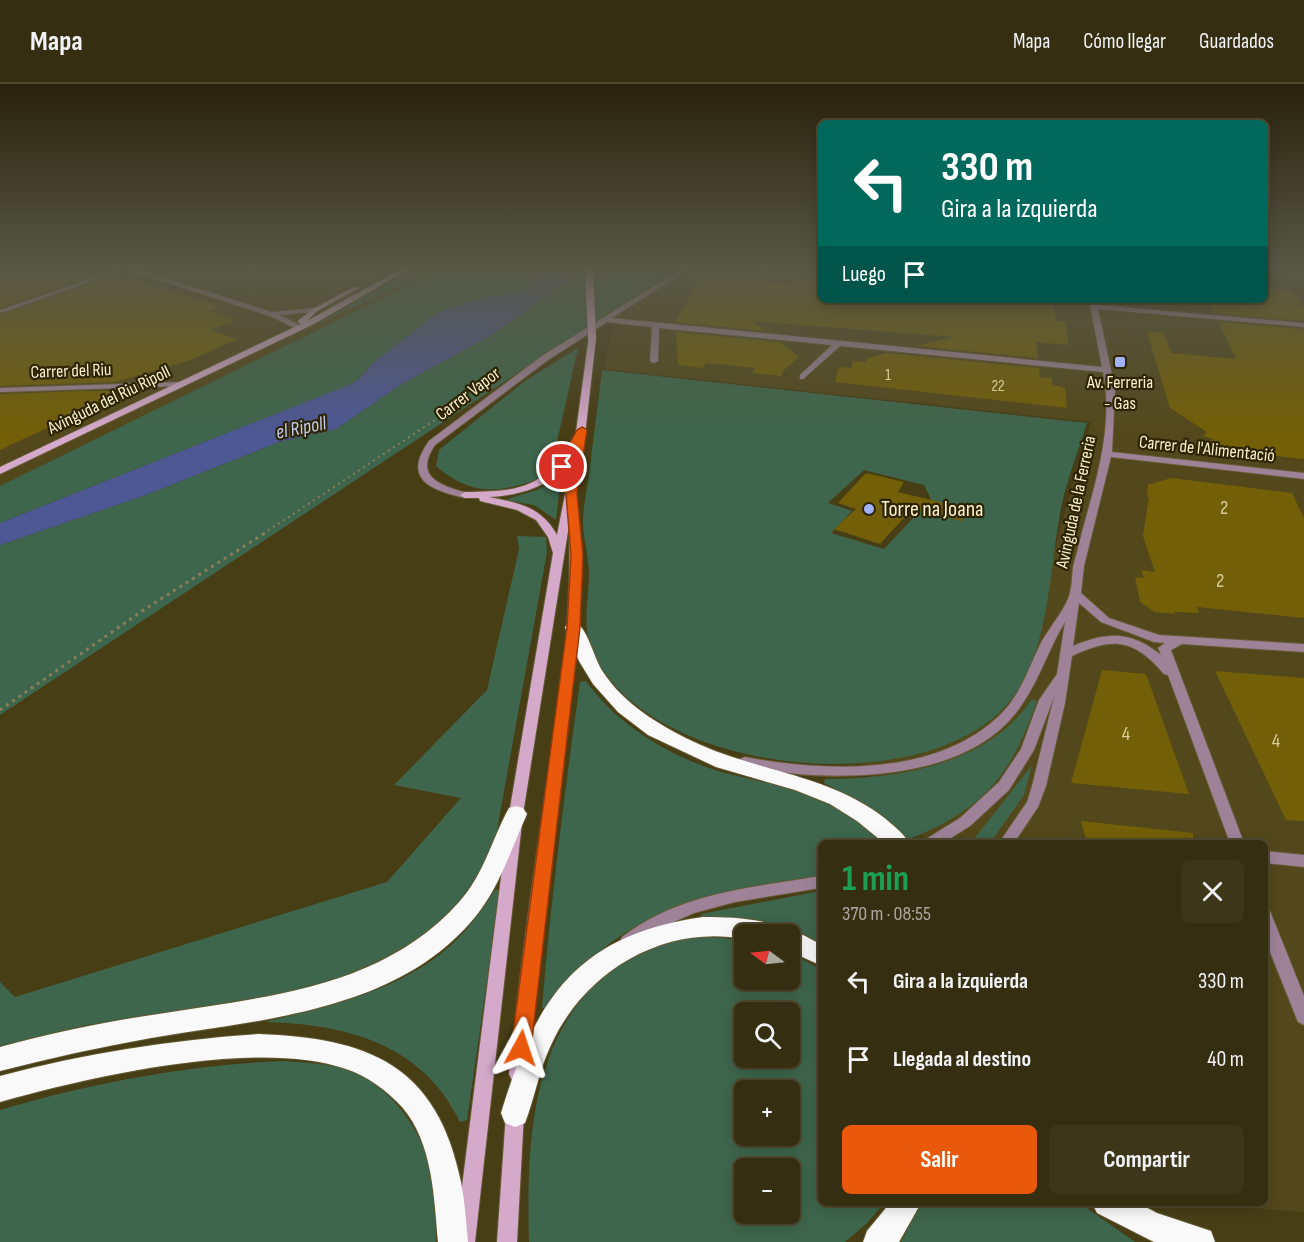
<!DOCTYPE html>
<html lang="es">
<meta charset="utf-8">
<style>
body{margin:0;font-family:"Sofia Sans Condensed",sans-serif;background:#3d3619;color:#f1f3f6;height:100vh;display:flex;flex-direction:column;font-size:22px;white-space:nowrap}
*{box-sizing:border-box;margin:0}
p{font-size:20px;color:#aaa89f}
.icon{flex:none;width:33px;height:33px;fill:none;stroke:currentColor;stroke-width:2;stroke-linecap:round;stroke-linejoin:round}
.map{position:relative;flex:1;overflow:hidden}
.details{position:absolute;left:818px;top:756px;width:450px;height:366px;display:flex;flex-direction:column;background:#362e10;border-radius:9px;box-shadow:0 3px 15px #0003,0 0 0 2px #504a30}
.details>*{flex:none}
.hud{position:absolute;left:818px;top:36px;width:450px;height:183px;border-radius:9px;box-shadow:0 3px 15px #0003,0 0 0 2px #504a30;background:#00695c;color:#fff;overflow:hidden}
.needle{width:39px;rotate:285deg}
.controls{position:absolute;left:734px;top:840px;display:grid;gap:12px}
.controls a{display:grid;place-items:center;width:66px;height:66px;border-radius:9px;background:#362e10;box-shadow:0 3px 15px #0003,0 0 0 2px #504a30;font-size:30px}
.pin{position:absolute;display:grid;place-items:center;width:51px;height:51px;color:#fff;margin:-26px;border:3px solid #fff;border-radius:50%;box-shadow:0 2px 6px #0007}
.me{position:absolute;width:66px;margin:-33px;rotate:5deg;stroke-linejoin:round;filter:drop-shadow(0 0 4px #0008)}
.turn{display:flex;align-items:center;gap:21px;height:126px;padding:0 24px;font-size:27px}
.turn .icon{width:78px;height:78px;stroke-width:2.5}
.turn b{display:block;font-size:42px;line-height:51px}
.then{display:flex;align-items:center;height:57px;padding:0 24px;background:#0003;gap:12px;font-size:22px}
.round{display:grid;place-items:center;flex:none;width:63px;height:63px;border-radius:9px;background:#3d3619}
.headline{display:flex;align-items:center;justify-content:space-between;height:102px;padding:0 24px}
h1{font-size:36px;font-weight:700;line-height:45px;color:#1e9e55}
.action{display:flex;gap:12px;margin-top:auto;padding:12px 24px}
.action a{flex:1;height:69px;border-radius:9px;background:#ea580c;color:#fff;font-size:24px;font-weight:700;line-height:69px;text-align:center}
.action a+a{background:#3d3619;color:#f1f3f6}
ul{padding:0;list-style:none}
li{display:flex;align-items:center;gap:18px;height:78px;padding:0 24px}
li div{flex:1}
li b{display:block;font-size:22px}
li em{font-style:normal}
header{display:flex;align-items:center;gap:36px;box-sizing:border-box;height:84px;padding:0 30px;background:#362e10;border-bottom:2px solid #504a30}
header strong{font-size:28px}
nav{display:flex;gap:33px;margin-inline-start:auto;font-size:21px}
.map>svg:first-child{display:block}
</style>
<header>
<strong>Mapa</strong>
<nav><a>Mapa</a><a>Cómo llegar</a><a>Guardados</a></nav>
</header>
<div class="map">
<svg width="1304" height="1158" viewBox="0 0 1304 1158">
<rect width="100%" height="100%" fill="#483e16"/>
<g fill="#53481b">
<path d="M0,185H442L0,402Z"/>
<path d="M675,185H820V216H1264L1265,185H1304V1128L1187,1119H1264V759H928L854,674L1041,513L1091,338L604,285L618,222Z"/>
</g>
<g fill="#3e664c" fill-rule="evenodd">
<path d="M415,185H436L309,244Z"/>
<path d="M442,185H543L521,208L437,229L374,278L356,298L0,439V402Z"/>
<path d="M584,185H675L0,631V461L143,412L279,358L336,345L400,301L495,249Z"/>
<path d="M578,264L552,380L547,392C503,408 474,415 436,382L439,366L525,297Z"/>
<path d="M602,286L1087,339C1077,371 1064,403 1059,435C1049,493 1048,569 1011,616C927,721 641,692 591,563C582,541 589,513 589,490C589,472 583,455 583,438C583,422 587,406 589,391C593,356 598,321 602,286ZM864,386L924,401L931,415L884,465L831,449L852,427L828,419Z"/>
<path d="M561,393L556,436L534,421L504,416L537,406Z"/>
<path d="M517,452L546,453L547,468L496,752L482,785L443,840L390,879L275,916L86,941L0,962V898L15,913L387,798L461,714L394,701L487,606L519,465Z"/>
<path d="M586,597C618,642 672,674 725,689C762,698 800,705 835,721C855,730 870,745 887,759H820V791C794,797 766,799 740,805C657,822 597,855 548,924H542C551,815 565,706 580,598Z"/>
<path d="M1032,615L1037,617C1011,692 983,726 907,756L877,727L824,699L825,695C898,695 988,681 1032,615Z"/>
<path d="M1032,681L1024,711L990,759H971Z"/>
<path d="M495,806H500L467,1036L460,1038C422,959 345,940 264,938C328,923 398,907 449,863C468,846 482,826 495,806Z"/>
<path d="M820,807V861C782,840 745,837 703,834L701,830Z"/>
<path d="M700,852L744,856V896H789V868L820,885V1119H884L867,1139L845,1158H529C526,1051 531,925 639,869C657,859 680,856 700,852ZM744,928H789V974H744ZM744,1006H789V1052H744ZM744,1084H789V1130H744Z"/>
<path d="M282,977C299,978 316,979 333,982C374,989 407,1025 423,1062C433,1086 436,1132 436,1158H0V1026C91,999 188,981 282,977Z"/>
<path d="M921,1119H1080L1135,1158H901Z"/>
</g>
<path fill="#4d5894" d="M543,185H584L495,249L400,301L336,345L279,358L143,412L0,461V439L356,298L374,278L437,229L480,214L521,208Z"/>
<g fill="#725f07">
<path d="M0,185H97L105,188L0,224Z"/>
<path d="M720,185H746L741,196L791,200L797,185H820V216H1015L1053,219L1056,237L1066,238L1069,261L1036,258L1038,274L916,262L954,253L752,237L765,247L675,238L701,194H708L711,189L717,190Z"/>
<path d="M117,191L222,223L209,227L236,236L210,246L237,255L191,276L115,298L0,302V230Z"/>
<path d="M1264,204L1292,206L1304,225V237L1214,229L1208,216H1264Z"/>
<path d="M1219,238L1304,245V375L1224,366L1207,360L1213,355L1203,352L1207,348L1170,324L1147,248L1164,249L1171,269L1236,275Z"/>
<path d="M676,248L780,258L799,273L783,287L781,292L753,289L755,284L706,279L703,284L678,281Z"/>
<path d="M887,269L1039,284L1040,293L1052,294V301L1065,304L1067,324L835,298L839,283L851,284L853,277L866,278L867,274Z"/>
<path d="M85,307H126L0,366V310Z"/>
<path d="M866,389L904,398L898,408L969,425L961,437L913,424L880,460L834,445L856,425L838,419Z"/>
<path d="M1171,394L1292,409L1304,434V534L1197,523L1199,529L1174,528L1175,530L1155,528L1140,518L1135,493L1144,494L1141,486L1155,488L1143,452L1149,413H1147L1148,401Z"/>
<path d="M1102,586L1146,590L1189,710L1071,699Z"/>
<path d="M1215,587L1304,594V737L1286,736Z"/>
<path d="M1081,737L1193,749V759H1087Z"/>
</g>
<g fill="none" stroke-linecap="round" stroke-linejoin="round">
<g stroke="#645a33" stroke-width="2">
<path id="lane" d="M119,185H127L4,228H0V226Z"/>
</g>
<g stroke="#645a33" stroke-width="2">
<g id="street">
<path d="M125,185H136L272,228L315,224L319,226L315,228L279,231L300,241V245H297L270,232Z"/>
<path d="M681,185H689L612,234L1102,283L1089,216H1095L1097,221L1304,239V243L1098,225L1115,305L1112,368L1304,389V395L1111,373L1084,482L1081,509L1109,534L1159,551L1304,560V568L1182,560L1171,566L1244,759H1230L1168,591L1164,590C1133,554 1113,553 1072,572L1065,619L1046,702L1038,723L1014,759H999L1027,718L1032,702L1054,613L1034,666L1009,706L970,742L943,759H924L926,755L960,734L999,698L1021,665L1039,616L1057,590L1065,538C1047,568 1037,603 1015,630C958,701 825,698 745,683L740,681L738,678L740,675L745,673C826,688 936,693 1000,631C1021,611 1029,582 1042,557C1050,543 1062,529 1068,515C1072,506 1072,493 1073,483C1076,472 1079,460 1082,448C1096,397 1114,341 1103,288L840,262L803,295H800V291L832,261L659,244L658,277L654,279L650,277L652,243L607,238L548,276L435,361C413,393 441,402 468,409V413L465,414C430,406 402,395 429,357L542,272ZM1079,519L1101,538L1154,558L1165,559L1158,564L1161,571C1132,547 1107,547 1073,562Z"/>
<path d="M179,298L183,300L182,302L0,308V304Z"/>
<path d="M1264,767L1304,771V783L1264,779Z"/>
<path d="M820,792V804L735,818L694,829L660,844L634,863L628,865L622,863L620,858L622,853C681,808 750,804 820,792Z"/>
<path d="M1264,826L1270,827L1304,912V941L1298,938L1264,853Z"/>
</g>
</g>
<g stroke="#645a33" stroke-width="2">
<g id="secondary">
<path d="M401,185H409L314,240L0,390V383L301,240L298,238L299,236L313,225L354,203L359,204L317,227L307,237Z"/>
<path d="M589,252L596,254L582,377L573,420L578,423C584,524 571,623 558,723C546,812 535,901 527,990L524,996L518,998L512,996L509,990C519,895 532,800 546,705C559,618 573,530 569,441L523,730L475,1158H455L509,730L553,469L548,453L536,436L517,426L480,417L479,414H465L460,411L465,408C522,407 542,405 573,355H575ZM573,370L557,451C541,422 518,419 489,413C523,411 555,402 573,370Z"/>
<path d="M515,1020L521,1023L524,1029L517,1158H497L506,1029L509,1023Z"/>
</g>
</g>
<g stroke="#645a33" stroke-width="2">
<g id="highway">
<path d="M574,538C587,541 594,575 603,588C624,620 659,641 692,657C756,688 830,690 887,736C895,743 904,750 909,759H884L857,737L830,720L795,706L716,683L648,651L618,628L593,600L579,577L565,543Z"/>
<path d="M516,722L523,724L527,730C512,763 501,799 479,828C403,927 264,935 151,954C100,963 50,974 0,987V963C54,948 109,937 165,929C271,912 384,903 460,817C484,790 492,755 509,724Z"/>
<path d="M703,833C729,833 756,834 781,843L784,848C795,844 810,855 820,860V881L789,867V850H744V855C663,840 584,888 551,961C539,986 535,1013 525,1039L515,1043L505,1039L501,1029C536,914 577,851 703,833Z"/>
<path d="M258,950C368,954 437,980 461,1098C465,1118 466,1138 468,1158H438C434,1114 433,1059 402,1023C387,1007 368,992 346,985C258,954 89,993 0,1018V992C85,969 170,956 258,950Z"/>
<path d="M890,1119H921L899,1158H863L867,1147Z"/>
<path d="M1092,1119H1138L1157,1129L1211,1147L1215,1158H1154L1097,1129Z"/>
</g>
</g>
<path stroke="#887e58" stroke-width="1.5" stroke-dasharray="1.5 3" stroke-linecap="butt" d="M403,201L438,185"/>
<path stroke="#887e58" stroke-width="2" stroke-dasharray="2 4" stroke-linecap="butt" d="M263,450L465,316"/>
<path stroke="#887e58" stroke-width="3" stroke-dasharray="3 4.5" stroke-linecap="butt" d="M0,626L145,525L265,449"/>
<use href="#lane" fill="#9e8398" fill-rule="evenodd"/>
<use href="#street" fill="#9e8398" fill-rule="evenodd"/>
<use href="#secondary" fill="#d4a9ca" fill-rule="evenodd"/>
<use href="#highway" fill="#f9f9f9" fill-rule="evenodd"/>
<g stroke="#645a33" stroke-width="9" stroke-linecap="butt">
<path id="secondary-bridge" d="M589,185L592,254"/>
</g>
<use href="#secondary-bridge" stroke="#d4a9ca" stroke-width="8"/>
</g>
<linearGradient id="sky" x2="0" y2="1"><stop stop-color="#28220c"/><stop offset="0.53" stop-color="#585847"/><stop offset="1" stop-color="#585847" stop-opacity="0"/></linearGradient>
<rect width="1304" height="347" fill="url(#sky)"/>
<path fill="#ea580c" stroke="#983908" stroke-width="1.5" d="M582,343L587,346L577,410L583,471L580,543L531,964L528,971L521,973L514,971L511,964L567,543L571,471L566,410L572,375L566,385L557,383L577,346Z"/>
<g fill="#a3b2fd" stroke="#2d2404" stroke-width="2">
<rect x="1114" y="272" width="12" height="12" rx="3"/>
<circle cx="869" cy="425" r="6"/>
</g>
<g text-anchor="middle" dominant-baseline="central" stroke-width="4.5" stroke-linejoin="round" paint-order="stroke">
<g font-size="16" fill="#d8cc9b">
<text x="888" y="291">1</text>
<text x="998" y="302">22</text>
</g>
<g font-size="18" fill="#faf0cc" stroke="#2d2404">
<text transform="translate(71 287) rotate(-2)">Carrer del Riu</text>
<text transform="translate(468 310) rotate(-37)">Carrer Vapor</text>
<text transform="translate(109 316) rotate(-26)">Avinguda del Riu Ripoll</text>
<text transform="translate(1207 365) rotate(6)">Carrer de l'Alimentació</text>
<text transform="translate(1076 418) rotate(-78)">Avinguda de la Ferreria</text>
</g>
<g font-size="18" fill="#faf0cc" stroke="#2d2404">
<text x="1120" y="298">Av. Ferreria<tspan x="1120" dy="21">- Gas</tspan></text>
</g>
<g font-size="20" font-style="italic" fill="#c2cbef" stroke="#2d2404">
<text transform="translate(301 344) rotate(-11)">el Ripoll</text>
</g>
<g font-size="20" fill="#d8cc9b">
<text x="1224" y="424">2</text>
<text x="1220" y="497">2</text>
<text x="1126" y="650">4</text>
<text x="1276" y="657">4</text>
</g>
<g font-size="22" fill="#faf0cc" stroke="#2d2404" text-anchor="start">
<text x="881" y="425">Torre na Joana</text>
</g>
</g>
</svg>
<div class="controls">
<a><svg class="needle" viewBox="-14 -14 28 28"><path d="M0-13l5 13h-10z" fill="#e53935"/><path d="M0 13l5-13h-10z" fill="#aaa89f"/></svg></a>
<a><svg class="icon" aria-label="search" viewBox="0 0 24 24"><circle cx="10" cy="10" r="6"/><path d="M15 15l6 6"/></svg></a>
<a>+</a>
<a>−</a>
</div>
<div class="pin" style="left:562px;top:383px;background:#d93025"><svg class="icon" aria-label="arrive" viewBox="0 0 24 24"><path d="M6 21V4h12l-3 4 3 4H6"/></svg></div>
<svg class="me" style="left:521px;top:964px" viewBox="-20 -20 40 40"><path d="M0-17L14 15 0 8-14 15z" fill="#ea580c" stroke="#fff" stroke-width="4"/></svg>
<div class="hud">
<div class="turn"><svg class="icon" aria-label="left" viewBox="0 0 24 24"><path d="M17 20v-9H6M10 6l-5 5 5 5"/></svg><div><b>330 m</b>Gira a la izquierda</div></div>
<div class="then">Luego<svg class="icon" aria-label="arrive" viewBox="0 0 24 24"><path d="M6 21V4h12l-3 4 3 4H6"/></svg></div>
</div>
<section class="details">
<div class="headline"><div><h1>1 min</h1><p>370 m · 08:55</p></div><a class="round"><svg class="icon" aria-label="close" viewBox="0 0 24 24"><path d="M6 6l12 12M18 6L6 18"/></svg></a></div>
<ul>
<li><svg class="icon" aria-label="left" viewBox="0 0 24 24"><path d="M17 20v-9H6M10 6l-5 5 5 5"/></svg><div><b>Gira a la izquierda</b></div><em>330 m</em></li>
<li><svg class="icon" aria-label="arrive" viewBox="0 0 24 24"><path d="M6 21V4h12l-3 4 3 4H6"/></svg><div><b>Llegada al destino</b></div><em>40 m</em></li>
</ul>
<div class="action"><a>Salir</a><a>Compartir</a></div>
</section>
</div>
